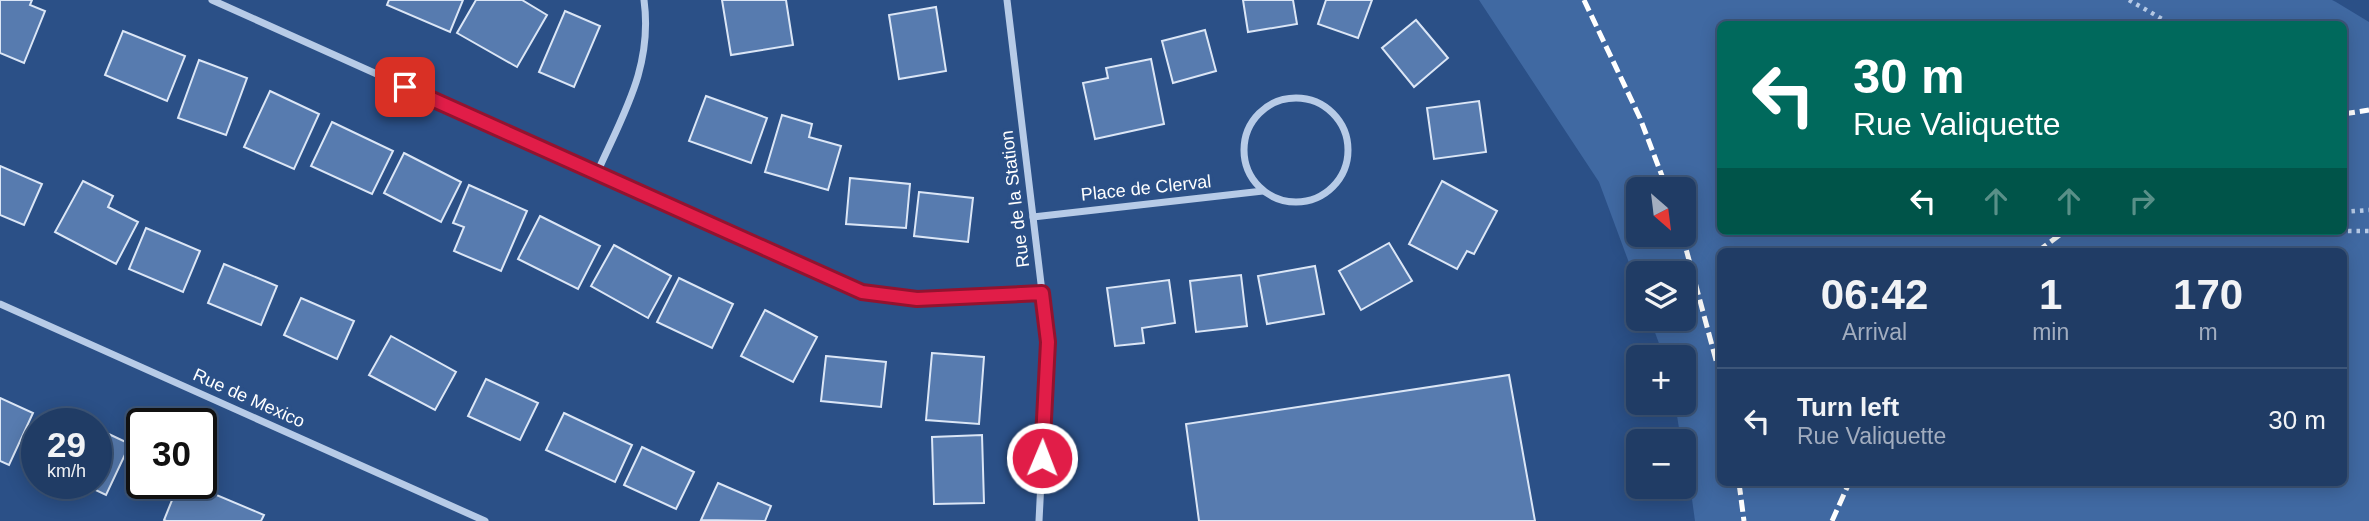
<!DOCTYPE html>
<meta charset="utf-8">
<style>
body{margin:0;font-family:Helvetica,sans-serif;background:#2d476e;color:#f1f3f6;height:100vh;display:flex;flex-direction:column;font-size:26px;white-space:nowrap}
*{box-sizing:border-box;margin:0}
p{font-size:23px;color:#a2adbf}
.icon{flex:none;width:38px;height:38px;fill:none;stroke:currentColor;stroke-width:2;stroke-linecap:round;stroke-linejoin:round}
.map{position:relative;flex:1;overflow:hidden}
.side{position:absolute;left:1717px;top:248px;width:630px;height:238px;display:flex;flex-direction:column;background:#203c65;border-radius:10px;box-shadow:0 4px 18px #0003,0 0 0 2px #3d5679}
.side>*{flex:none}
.banner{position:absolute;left:1717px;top:21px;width:630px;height:214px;border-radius:10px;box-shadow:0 4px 18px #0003,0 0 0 2px #3d5679;background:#00695c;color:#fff;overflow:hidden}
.needle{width:46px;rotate:152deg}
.buttons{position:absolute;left:1626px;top:177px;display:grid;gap:14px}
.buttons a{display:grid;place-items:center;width:70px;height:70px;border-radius:10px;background:#203c65;box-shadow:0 4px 18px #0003,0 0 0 2px #3d5679;font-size:35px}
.speed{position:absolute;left:21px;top:408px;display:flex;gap:14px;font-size:35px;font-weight:700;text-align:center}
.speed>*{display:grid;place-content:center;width:91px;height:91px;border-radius:50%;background:#203c65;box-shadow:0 4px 18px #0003,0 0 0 2px #3d5679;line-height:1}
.speed small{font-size:18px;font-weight:400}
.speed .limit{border:4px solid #111;border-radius:10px;background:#fff;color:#111}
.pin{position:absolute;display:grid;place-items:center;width:60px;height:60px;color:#fff;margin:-30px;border-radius:14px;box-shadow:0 4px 10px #0006}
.me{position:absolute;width:77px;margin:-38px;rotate:1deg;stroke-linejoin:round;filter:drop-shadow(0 0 5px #0008)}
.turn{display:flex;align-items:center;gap:24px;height:147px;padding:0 21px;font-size:32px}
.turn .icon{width:91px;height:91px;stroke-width:2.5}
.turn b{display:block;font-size:49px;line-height:60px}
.lanes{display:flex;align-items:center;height:66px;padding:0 21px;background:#0003;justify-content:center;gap:35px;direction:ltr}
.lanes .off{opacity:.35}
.eta{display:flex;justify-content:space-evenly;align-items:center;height:119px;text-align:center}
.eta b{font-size:42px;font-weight:700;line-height:49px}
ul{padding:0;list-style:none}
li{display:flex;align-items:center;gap:21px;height:105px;padding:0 21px;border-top:2px solid #3d5679}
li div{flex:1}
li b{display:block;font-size:26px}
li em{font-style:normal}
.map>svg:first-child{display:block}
</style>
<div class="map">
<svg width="2369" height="521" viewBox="0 0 2369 521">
<rect width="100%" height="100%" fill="#2b5087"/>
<path fill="#4069a2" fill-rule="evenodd" d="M1479,0H2332L2336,2L2369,22V521H1695L1684,441H1681L1675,403L1684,402V357H1664L1650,319L1684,318V273H1638V287L1599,182ZM1720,24H2343V231H1720ZM1638,189H1684V234H1638ZM1720,252H2343V483H1720Z"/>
<g fill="#577baf" stroke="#dbe6f6" stroke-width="2">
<path d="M0,0H32L30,5L45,11L24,63L0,53Z"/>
<path d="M389,0H463L450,32L387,5Z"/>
<path d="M476,0H522L547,15L517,67L457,33Z"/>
<path d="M722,0H786L793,45L731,55Z"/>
<path d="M1243,0H1293L1297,24L1248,32Z"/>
<path d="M1326,0H1372L1358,38L1318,24Z"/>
<path d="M936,7L946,71L899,79L889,15Z"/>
<path d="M565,11L600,26L574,87L539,72Z"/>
<path d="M1416,20L1448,58L1414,87L1382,48Z"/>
<path d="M1205,30L1216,71L1173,83L1162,41Z"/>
<path d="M123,31L185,56L167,101L105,75Z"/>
<path d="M1151,59L1164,124L1095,139L1083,83L1108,78L1106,68Z"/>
<path d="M199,60L247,78L226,135L178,118Z"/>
<path d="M270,91L319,114L294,169L244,147Z"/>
<path d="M706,96L767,118L751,163L689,141Z"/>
<path d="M1479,101L1486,152L1434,159L1427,108Z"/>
<path d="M782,115L812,124L809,137L841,146L828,190L765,172Z"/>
<path d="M332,122L393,151L372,194L311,166Z"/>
<path d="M404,153L461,182L441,222L384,193Z"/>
<path d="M0,166L42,184L24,225L0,215Z"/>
<path d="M850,178L910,184L906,228L846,224Z"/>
<path d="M83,181L113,196L108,207L138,222L116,264L55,232Z"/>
<path d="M1442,181L1497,211L1474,254L1467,251L1457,269L1409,244Z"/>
<path d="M469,185L527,211L501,271L454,251L464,227L453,223Z"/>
<path d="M919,192L973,198L968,242L914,236Z"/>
<path d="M540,216L600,246L578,289L518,259Z"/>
<path d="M146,228L200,251L183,292L129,269Z"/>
<path d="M1389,243L1412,281L1361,310L1339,271Z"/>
<path d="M614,245L671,276L648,318L591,286Z"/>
<path d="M224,264L277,286L261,325L208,303Z"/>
<path d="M1315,266L1324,314L1267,324L1258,276Z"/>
<path d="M1241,275L1247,326L1196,332L1190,281Z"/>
<path d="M679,278L733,304L712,348L657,322Z"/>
<path d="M1169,280L1175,323L1142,328L1144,343L1115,346L1107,288Z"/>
<path d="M301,298L354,321L337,359L284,335Z"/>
<path d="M765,310L817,337L793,382L741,356Z"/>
<path d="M391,336L456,372L435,410L369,375Z"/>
<path d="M932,353L984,357L979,424L926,420Z"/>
<path d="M826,356L886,362L881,407L821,401Z"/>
<path d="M1509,375L1535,521H1199L1186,424Z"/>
<path d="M486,379L538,403L520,440L468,416Z"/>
<path d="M0,398L33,413L9,465L0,461Z"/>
<path d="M564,413L632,445L615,482L546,450Z"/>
<path d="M96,428L130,444L106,495L81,483H96Z"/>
<path d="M982,435L984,503L934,504L932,437Z"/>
<path d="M642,447L694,472L676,509L624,485Z"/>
<path d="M179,483H188L264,515L261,521H166L164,520Z"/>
<path d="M718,483L771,506L765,521L701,520Z"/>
</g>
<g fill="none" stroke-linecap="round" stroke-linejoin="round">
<g stroke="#b7cbe7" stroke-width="4.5" stroke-dasharray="3.5 5" stroke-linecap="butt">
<path d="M2129,0L2171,24"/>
<path d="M2343,212L2369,210"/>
<path d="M2331,231H2369"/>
</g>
<g stroke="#b7cbe7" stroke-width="7">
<path d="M212,0L862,292L917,299L1042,293"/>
<path d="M1007,0L1048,342L1039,521"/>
<circle cx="1296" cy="150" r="52"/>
<path d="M597,173C623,114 653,67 644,0"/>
<path d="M1033,217L1263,191"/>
<path d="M0,304L485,521"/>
</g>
<g stroke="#fff" stroke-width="5" stroke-dasharray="12 5" stroke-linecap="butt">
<path d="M1584,0L1640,118L1667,189"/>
<path d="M2343,114L2369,110"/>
<path d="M1682,234L1720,375"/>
<path d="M2037,252L2065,231"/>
<path d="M1739,483L1744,521"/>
<path d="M1832,521L1849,483"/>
</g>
</g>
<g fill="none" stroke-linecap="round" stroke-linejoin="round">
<g stroke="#92132f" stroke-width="18">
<path id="route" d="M405,87L862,292L917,299L1042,293L1048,342L1042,458"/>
</g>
<use href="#route" stroke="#e11d48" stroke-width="12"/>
</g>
<g text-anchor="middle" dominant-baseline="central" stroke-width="7" stroke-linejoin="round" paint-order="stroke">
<g font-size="18" fill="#fff" stroke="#2b5087">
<text transform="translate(1146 188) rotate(-6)">Place de Clerval</text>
<text transform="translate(1015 199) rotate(-97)">Rue de la Station</text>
<text transform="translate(249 398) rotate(24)">Rue de Mexico</text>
</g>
</g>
</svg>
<div class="buttons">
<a><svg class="needle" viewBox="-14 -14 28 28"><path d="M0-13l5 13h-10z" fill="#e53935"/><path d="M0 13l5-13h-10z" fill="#a2adbf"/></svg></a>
<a><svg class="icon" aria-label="layers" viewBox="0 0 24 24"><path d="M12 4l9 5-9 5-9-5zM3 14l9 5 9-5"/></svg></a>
<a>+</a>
<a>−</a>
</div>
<div class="speed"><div>29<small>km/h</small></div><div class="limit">30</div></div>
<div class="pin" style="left:405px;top:87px;background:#d93025"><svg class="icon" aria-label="arrive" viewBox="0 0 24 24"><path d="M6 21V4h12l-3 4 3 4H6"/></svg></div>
<svg class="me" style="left:1042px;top:458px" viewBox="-20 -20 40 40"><circle r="17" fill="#e11d48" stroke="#fff" stroke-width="3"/><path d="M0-11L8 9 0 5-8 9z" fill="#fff"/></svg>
<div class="banner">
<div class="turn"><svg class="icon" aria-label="left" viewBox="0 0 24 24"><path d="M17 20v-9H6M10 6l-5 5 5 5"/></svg><div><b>30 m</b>Rue Valiquette</div></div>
<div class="lanes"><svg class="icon" aria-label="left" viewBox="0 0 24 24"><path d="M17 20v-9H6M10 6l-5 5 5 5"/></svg><svg class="icon off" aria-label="ahead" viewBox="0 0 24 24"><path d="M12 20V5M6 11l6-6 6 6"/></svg><svg class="icon off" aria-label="ahead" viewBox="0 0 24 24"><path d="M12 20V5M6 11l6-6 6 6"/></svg><svg class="icon off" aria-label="right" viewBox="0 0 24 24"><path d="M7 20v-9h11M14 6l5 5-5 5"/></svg></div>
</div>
<section class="side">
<div class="eta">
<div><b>06:42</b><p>Arrival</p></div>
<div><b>1</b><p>min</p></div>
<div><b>170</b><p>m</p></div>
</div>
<ul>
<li><svg class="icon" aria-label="left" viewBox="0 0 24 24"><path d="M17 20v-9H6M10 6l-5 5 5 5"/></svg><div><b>Turn left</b><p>Rue Valiquette</p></div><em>30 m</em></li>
</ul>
</section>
</div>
